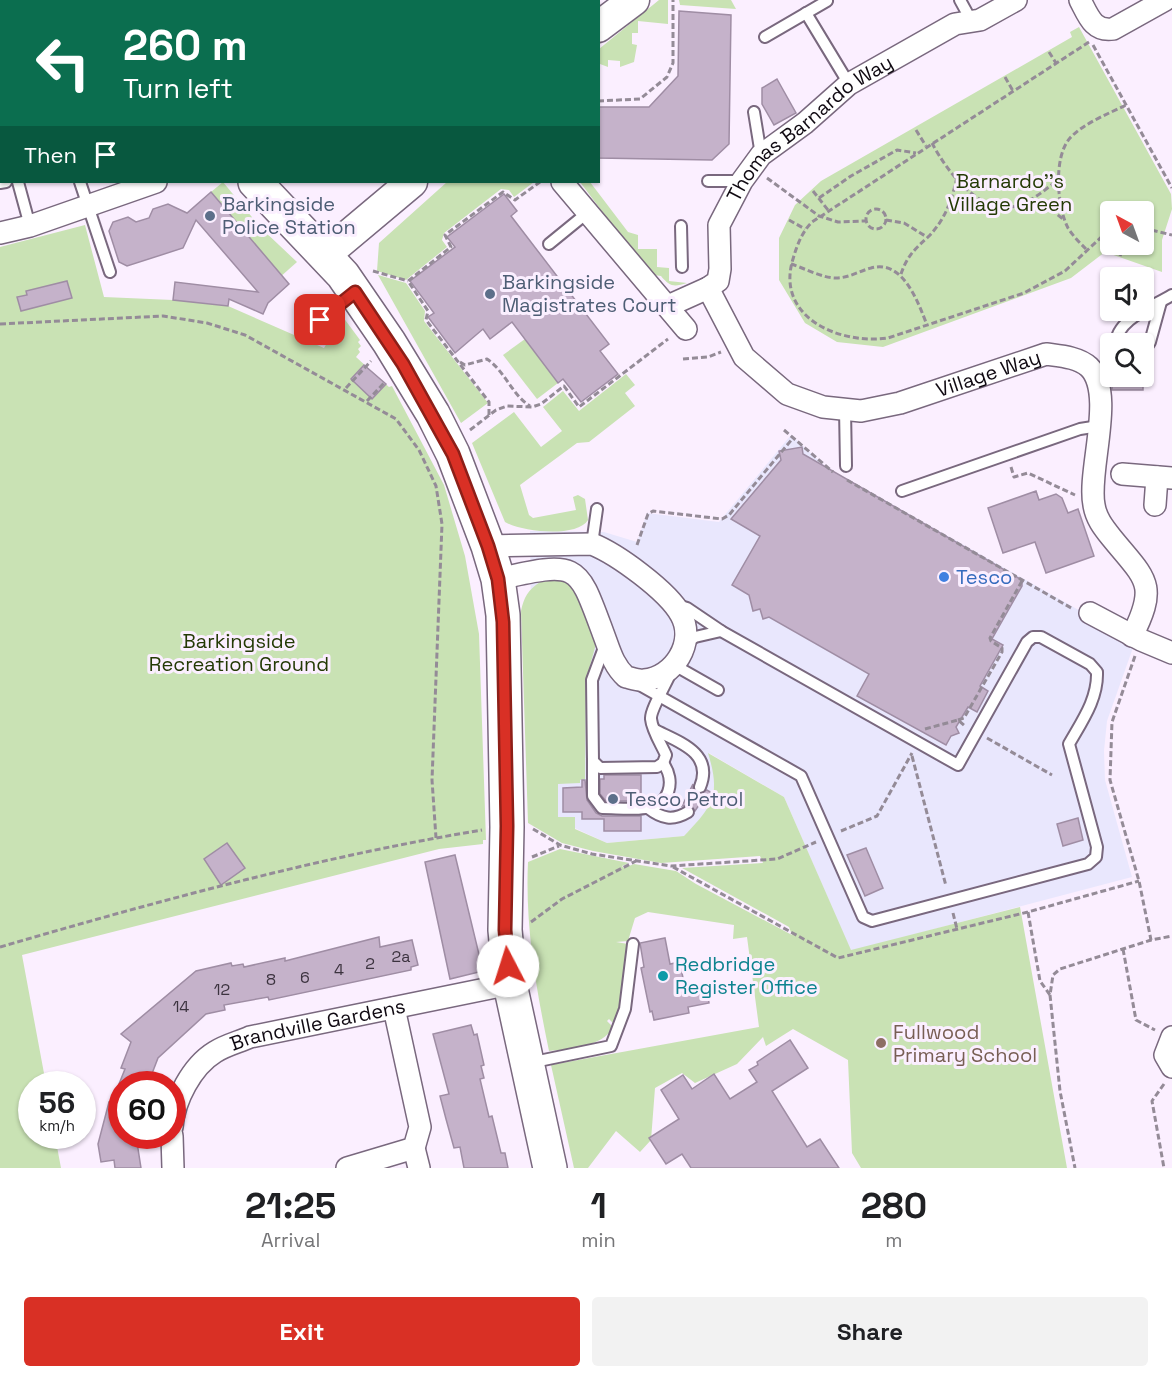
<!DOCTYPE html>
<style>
body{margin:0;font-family:"Space Grotesk",sans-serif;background:#f2f2f2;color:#202124;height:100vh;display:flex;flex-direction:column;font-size:22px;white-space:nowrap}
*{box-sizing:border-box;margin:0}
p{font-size:20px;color:#757577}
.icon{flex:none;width:33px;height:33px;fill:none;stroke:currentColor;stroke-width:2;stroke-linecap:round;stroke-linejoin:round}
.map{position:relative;height:1168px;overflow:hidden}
.drawer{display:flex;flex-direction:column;background:#fff;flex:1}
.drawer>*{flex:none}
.guide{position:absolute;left:0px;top:0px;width:600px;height:183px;box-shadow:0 2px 4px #0004;background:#0b6e4f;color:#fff;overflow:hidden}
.needle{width:39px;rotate:319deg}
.tools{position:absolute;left:1100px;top:201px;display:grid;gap:12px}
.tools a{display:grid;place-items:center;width:54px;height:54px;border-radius:6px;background:#fff;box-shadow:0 2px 4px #0004;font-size:30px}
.speed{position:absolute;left:18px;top:1071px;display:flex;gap:12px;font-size:30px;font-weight:700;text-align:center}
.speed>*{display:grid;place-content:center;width:78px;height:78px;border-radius:50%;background:#fff;box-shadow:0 2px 4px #0004;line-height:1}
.speed small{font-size:15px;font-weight:400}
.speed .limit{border:9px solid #d22;background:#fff;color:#111}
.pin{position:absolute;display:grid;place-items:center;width:51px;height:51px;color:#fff;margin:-26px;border-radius:12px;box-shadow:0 3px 9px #0006}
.me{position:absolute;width:66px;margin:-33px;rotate:355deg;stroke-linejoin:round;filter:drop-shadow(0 0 4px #0008)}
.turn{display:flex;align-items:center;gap:21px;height:126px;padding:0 24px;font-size:27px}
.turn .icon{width:78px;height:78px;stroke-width:2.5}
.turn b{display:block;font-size:42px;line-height:51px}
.then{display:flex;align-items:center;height:57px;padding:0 24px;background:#0003;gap:12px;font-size:22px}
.eta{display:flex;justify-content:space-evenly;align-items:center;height:102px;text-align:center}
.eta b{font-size:36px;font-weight:800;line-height:42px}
.cta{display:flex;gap:12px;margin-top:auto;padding:12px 24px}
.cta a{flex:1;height:69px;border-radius:6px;background:#d93025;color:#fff;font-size:24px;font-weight:800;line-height:69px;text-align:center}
.cta a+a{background:#f2f2f2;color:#202124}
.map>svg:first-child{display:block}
</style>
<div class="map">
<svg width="1172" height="1168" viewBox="0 0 1172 1168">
<rect width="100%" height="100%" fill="#fbefff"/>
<g fill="#e9e7fd">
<path d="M208,0H529L530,1L208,2Z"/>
<path d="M791,435L826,467L1135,642L1107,721L1104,751L1105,780L1132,877L851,951L784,797L709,753L716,778L709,810L684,836L607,843L553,818L531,610L530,531L604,532L637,542L647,513L719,522Z"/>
</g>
<g fill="#c9e2b4" fill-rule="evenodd">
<path d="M659,0H668V24L638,21V33H632V44L637,45L634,62L620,67V61L608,60V67L600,64L599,49Z"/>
<path d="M679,0H731L736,9L680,5Z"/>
<path d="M1079,27L1171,194L1172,209L1162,240V272L1105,252L1071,278L883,347L837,342L805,323L779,280V238L795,205L821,181L1072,37L1070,32ZM1110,212H1143V244H1110Z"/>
<path d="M223,182L261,228L297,262L279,278L211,192Z"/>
<path d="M447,182H534L514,197L509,190L501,189L444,233L442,240L447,247L406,280L377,271L379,243Z"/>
<path d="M580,182H590L628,232L638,235V249H657V267L669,268V281L687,283C674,287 670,287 661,276L654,275L625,242Z"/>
<path d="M85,225L104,297L173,300L228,306L324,348L343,317L360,340L358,342L361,346L358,349L360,352L356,357L389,387L392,386L444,485L465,556L479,634L486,840H483V844L439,849L22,955L46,1084H32V1136H55L61,1168H0V247Z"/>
<path d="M378,275L406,283L425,311L424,321L488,403L461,423Z"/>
<path d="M525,339L558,383L537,399L503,355Z"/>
<path d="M626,374L635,385L625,393L635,406L589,442L577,443L520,485L529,515L533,518L576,510L573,497L578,495L585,499L588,520C577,538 522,532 505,522L472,443L514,412L541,447L562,431L543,407L563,391L579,411Z"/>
<path d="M553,576L570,584L577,591L596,644L586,680L585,779L580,780V783L558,784V817H575V829L607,843L684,836C713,806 721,795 708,753L784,797L851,950L1020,907L1067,1168H861L852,1153L848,1060L793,1029L766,1046L763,1037L737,1064L695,1083L682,1073L655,1088L651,1140L640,1152L616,1131L588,1168H574L551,1065L759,1027L747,937L733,939L734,925L648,912L635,918L628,941L616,942L628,944L622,1002L614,1024L609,1019L607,1021L613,1027C603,1047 569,1049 549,1051C536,988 525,926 528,862L560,849L629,863L622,866L624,868L634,864L676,871L696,884L792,935L789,927L682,868L763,863L760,856L661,863L593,851L562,843L528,823L521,611C524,597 528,590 540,582L538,579Z"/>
</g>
<g fill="#c5b2ca" stroke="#9f8da4" stroke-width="1.5">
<path d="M679,11L731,15L729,144L712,160L598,158V107H649L678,76Z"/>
<path d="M777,79L796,113L774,125L762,104V88Z"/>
<path d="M211,192L289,284L268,303L263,314L229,299L228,306L173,300L175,282L258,292L196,220L183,248L127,266L119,262L109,231L113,222L128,217L136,222L149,218L153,209L168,204L187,213Z"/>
<path d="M504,194L517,211L511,216L609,344L600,351L618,374L581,402L563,379L558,383L512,322L490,339L483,329L455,353L428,317L434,313L410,281L455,247L447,237Z"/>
<path d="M67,281L72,298L21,311L17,297L27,295L26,291Z"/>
<path d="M364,365L386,384L372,399L351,379Z"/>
<rect x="1112" y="376" width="31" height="14"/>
<path d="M802,447L803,454L1022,580V586L992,639L1003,645L980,686L988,691L977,712L968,707L956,727L959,733L951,736L946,745L857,696L869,674L769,617L763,619L760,609L753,611L749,595L732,585L760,536L731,519L781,460L779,451Z"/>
<path d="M1036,491L1039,500L1056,494L1062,498L1068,513L1078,509L1094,556L1046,573L1035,542L1003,553L988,508Z"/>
<path d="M604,775H641V801H606L600,794V779H604Z"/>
<path d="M582,780H585L587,800L596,813L602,816H641V831H604V819H582V812H563V788L582,787Z"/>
<path d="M693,784V790L698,794L707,790L712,793L705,808L699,805L695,811L691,805L682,806Z"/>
<path d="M1078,818L1083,840L1063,846L1057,824Z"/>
<path d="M227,843L245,868L221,885L204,859Z"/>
<path d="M866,848L883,888L865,896L847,855Z"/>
<path d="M455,855L483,971L450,979L425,862Z"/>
<path d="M379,937L380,947L412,940L418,965L411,967V970L269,1000L268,997L224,1005L225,1010L206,1014L158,1058L148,1084H119L125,1069L121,1068L131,1042L121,1034L196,971L231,963L232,966L243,964L244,967L285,958V961Z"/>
<path d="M665,938L670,964L680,962L685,989L706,985L709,1003L688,1007L689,1013L654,1020L652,1011L650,1012L641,968L644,967L640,943Z"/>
<path d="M471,1025L474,1035L477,1034L484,1065L481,1066L484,1078L480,1079L489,1117L492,1116L501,1153H505L508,1168H464L460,1147L454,1148L446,1119L440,1096L449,1094L433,1034Z"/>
<path d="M790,1040L808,1068L772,1091L807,1147L820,1139L839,1168H691L682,1154L666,1164L649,1138L679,1119L661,1090L683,1075L692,1089L714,1074L730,1099L757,1082L749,1070L758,1065L757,1062Z"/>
<path d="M109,1102L122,1107V1136H136L141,1168H115L114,1160L101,1162L98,1144Z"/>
</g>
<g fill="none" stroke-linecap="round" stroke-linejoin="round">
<g stroke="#79687e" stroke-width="14">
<g id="lane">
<path d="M77,0V2"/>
<path d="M960,0L972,22"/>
<path d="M806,13L849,84"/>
<path d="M765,37L827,1"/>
<path d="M754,112L761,155"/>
<path d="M708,181H742"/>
<path d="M18,182L30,226"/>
<path d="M80,182L110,272"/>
<path d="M0,183L6,182"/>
<path d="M681,226L682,267"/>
<path d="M549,244L587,213"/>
<path d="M320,320L353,294"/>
<path d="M1116,344C1116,319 1153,307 1172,295"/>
<path d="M1143,353L1150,342L1161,302"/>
<path d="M845,409L846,466"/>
<path d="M902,491L1080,429L1099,426"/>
<path d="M592,544L597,509"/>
<path d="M687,642L695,637L721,631"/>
<path d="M605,645L592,680L593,761L600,768L657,767L663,763L666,755C661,744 652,730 651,719C650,709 670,678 674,665L718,690"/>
<path d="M636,683L801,776L863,917L872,921L1088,864L1096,857L1097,847L1069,744C1082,721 1098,699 1097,672L1090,664L1041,637H1033L1027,642L958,765L721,631L687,608L677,605"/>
<path d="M655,730C679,742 714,753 700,787"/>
<path d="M593,761V796L602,808C616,808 631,810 645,808C670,806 676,781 663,763"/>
<path d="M648,808C662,819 673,821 688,812"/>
<path d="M529,1063L611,1046L625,1009L633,944"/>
</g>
</g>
<g stroke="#79687e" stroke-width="24">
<g id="street">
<path d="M1080,0C1088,15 1093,32 1113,29L1165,0"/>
<path d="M49,2L54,0"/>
<path d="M0,17L2,16"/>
<path d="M562,182L686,329"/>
<path d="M0,233L30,226L156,182"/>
<path id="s1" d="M708,288L744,357L787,394L823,407L861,411L900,403L1046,354C1060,356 1078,357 1089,367C1116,393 1087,471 1094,505C1096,518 1103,527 1111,537C1145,579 1159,583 1132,636"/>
<path id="s2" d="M668,306L708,288L718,281L720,269L719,225L742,181L761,155L805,123L849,84L955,24L980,20L1016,0"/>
<path d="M1122,474L1172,478"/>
<path d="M1155,505L1157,477"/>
<path d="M488,546L592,544C617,554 668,591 681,615C696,642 674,678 644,680C638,681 631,678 626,677C615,667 611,655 606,641C577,563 582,560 498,579"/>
<path d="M1090,613L1141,640L1172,653"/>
<path d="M1172,1037L1165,1055L1172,1067"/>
<path id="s3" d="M172,1127C174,1100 192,1066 215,1052C226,1045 239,1042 250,1037L510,984"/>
<path d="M172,1136L173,1168"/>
<path d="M414,1148L419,1168"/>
<path d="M347,1168L414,1148L420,1127L394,1008"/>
</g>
</g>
<g stroke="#79687e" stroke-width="33">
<g id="secondary">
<path d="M598,27L634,0"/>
<path d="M325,255L412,182"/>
</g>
</g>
<g stroke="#79687e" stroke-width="36">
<g id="primary">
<path d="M190,0V2"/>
<path d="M255,182L343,275L389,342L433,414L453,454L488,546L498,579L503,615L507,827L505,930L510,984L550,1168"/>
</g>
</g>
<g stroke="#948b97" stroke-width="3" stroke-dasharray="6 3" stroke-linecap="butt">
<path d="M1089,42L812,222C802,232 797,245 793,259C775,317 839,345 888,338L1024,293L1065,271L1110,229"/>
<path d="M1093,45L1172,188"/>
<path d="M1049,52L1056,63"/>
<path d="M1005,77L1013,91"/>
<path d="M598,101L640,99L667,77L673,63V0"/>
<path d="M916,130L926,146"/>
<path d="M932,143C947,172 984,221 1022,204C1035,199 1047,188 1058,180"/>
<path d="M767,178L819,216L838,222L865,221"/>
<path d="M813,191L828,210"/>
<path d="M819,198L851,176L897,150L916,153"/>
<path d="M1024,204L1053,211L1064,220"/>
<circle cx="876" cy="219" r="10"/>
<path d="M789,220L805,229"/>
<path d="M886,220L904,223L927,237"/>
<path d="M1143,228L1172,235"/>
<path d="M1086,249C1080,243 1073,236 1068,228C1057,207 1053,157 1070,138C1084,123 1108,114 1126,105"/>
<path d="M1120,256L1125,244"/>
<path d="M791,264C804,268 822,278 836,278C849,278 859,271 871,268C903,259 918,302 927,325"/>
<path d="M373,271L408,281"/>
<path d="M901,274C907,256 915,249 928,237C945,220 952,200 957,177"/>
<path d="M0,324L163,316L207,323L245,335L396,419L419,450L436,486L442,524L432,780L436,838"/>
<path d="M683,359L708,357L721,352"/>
<path d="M460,362L465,365L487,359C505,371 512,395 530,406"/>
<path d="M346,388L371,361"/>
<path d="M367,401L385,382"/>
<path d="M489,415V402L426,320L428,311L408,281L451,247L445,235L503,192L515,200L540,182"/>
<path d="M470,430L496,410L507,406L532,407L541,404L564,386L579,407L668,339"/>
<path d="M784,430L833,472"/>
<path d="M1011,467L1014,477L1028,473L1075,495"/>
<path d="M847,480L1073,609"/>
<path d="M637,545L648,514L653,511L722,519L729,515L793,438"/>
<path d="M1135,656L1112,722L1110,780L1139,881L1151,940L1172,936"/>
<path d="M958,720L964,718L1002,652V648L991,641L990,638L1022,581"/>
<path d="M925,729L958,720L965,726"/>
<path d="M987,738L1052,775"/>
<path d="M912,756L946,886"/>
<path d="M533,829L560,845L592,854L671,866L777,859L816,842"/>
<path d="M841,831L877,816L912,753"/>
<path d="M532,857L559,846"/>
<path d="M673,867L838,958L1028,912L1139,881"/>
<path d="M1028,912L1040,981L1050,995L1053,975L1060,969L1151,940"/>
<path d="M953,913L957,929"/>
<path d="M531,922L562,899L636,861"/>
<path d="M0,947C158,901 319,857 482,830"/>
<path d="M1123,949L1136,1020L1155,1030"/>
<path d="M1050,995L1060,1091L1075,1168"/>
<path d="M1164,1084L1152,1101L1164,1168"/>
</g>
<use href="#lane" stroke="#fff" stroke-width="10"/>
<use href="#street" stroke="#fff" stroke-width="21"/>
<use href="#secondary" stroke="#fff" stroke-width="30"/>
<use href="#primary" stroke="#fff" stroke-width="33"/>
</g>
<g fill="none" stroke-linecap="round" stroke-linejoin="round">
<g stroke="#8d1f18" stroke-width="15">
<path id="route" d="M320,320L355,292L403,364L453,454L488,546L498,579L503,622L507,826L505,930L508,966"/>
</g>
<use href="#route" stroke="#d93025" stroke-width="10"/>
</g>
<g fill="#5c6f8a" stroke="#fbefff" stroke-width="2">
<circle cx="210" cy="216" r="6"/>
<circle cx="490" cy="294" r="6"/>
<circle cx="613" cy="799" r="6"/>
</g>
<circle fill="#3f7fe0" stroke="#fbefff" stroke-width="2" cx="944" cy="577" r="6"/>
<circle fill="#0f9aa8" stroke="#fbefff" stroke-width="2" cx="663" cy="976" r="6"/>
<circle fill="#8d6e63" stroke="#fbefff" stroke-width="2" cx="881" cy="1043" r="6"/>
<g text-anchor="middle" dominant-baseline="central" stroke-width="6" stroke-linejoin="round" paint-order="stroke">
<g font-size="16" fill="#3c333f">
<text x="401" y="956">2a</text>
<text x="370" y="963">2</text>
<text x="339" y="969">4</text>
<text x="305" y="977">6</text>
<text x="271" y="979">8</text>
<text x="222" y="989">12</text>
<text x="181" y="1006">14</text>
</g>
<g font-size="20" fill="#0f0911" stroke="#fbefff">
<text stroke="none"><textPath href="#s2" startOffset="248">Thomas Barnardo Way</textPath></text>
<text stroke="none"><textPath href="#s1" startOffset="344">Village Way</textPath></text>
<text stroke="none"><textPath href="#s3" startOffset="196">Brandville Gardens</textPath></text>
</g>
<g font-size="20" fill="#243a05" stroke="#fbefff">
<text x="1010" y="181">Barnardo''s<tspan x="1010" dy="23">Village Green</tspan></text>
<text x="239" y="641">Barkingside<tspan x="239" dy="23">Recreation Ground</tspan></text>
</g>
<g font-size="20" fill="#4e5e75" stroke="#fbefff" text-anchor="start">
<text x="222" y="204">Barkingside<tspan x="222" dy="23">Police Station</tspan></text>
<text x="502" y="282">Barkingside<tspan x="502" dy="23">Magistrates Court</tspan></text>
<text x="625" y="799">Tesco Petrol</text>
</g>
<g font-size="20" fill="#366cbe" stroke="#fbefff" text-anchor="start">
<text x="956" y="577">Tesco</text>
</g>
<g font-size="20" fill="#0d838f" stroke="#fbefff" text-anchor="start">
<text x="675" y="964">Redbridge<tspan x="675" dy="23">Register Office</tspan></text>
</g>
<g font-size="20" fill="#785e54" stroke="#fbefff" text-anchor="start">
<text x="893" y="1032">Fullwood<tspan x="893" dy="23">Primary School</tspan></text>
</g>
</g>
</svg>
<div class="tools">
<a><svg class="needle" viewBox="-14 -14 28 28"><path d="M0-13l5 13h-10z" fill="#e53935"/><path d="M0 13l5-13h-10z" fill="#757577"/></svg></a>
<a><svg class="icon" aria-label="sound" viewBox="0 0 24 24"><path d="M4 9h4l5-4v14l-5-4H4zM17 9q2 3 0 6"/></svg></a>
<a><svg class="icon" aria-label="search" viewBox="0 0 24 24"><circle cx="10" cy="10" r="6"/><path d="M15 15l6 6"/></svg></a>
</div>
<div class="speed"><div>56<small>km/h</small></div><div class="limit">60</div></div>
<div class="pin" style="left:320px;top:320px;background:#d93025"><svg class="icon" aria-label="arrive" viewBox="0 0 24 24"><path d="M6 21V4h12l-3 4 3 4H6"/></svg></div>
<svg class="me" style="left:508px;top:966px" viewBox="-20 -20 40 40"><circle r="19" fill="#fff"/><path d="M0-13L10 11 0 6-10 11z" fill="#d93025"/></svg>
<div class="guide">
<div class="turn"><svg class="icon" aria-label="left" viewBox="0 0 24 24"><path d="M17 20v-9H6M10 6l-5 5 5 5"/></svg><div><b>260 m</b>Turn left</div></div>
<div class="then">Then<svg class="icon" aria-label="arrive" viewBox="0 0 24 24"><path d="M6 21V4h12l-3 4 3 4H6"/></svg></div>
</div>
</div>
<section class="drawer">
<div class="eta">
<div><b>21:25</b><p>Arrival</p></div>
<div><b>1</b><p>min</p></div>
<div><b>280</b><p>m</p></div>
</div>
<div class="cta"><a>Exit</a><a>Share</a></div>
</section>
